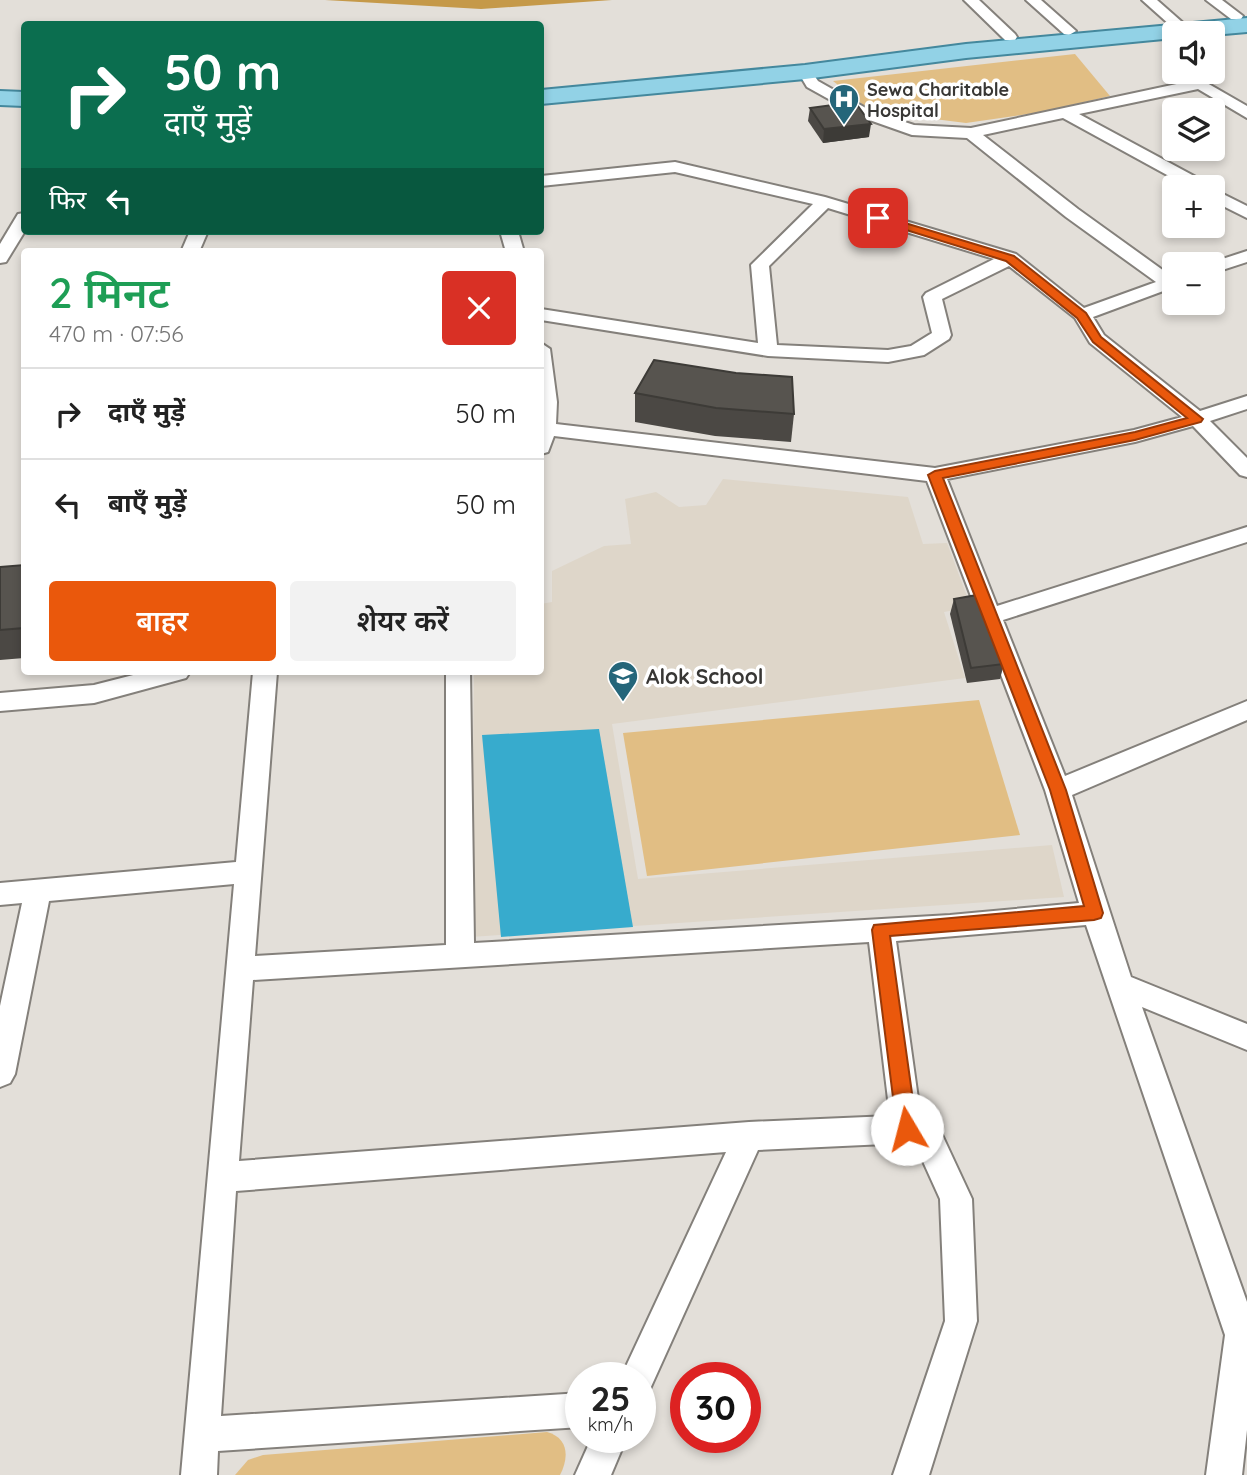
<!DOCTYPE html>
<html lang="hi">
<meta charset="utf-8">
<style>
body{margin:0;font-family:Quicksand,"Noto Sans Devanagari",sans-serif;background:#f2f2f2;color:#222;height:100vh;display:flex;flex-direction:column;font-size:26px;white-space:nowrap}
*{box-sizing:border-box;margin:0}
p{font-size:23px;color:#767676}
.icon{flex:none;width:38px;height:38px;fill:none;stroke:currentColor;stroke-width:2;stroke-linecap:round;stroke-linejoin:round}
.map{position:relative;flex:1;overflow:hidden}
.side{position:absolute;left:21px;top:248px;width:523px;height:427px;display:flex;flex-direction:column;background:#fff;border-radius:7px;box-shadow:0 4px 10px #0003}
.side>*{flex:none}
.top-card{position:absolute;left:21px;top:21px;width:523px;height:214px;border-radius:7px;box-shadow:0 4px 10px #0003;background:#0b6e4f;color:#fff;overflow:hidden}
.buttons{position:absolute;left:1162px;top:21px;display:grid;gap:14px}
.buttons a{display:grid;place-items:center;width:63px;height:63px;border-radius:7px;background:#fff;box-shadow:0 4px 10px #0003;font-size:35px}
.speed{position:absolute;left:565px;top:1362px;display:flex;gap:14px;font-size:35px;font-weight:700;text-align:center}
.speed>*{display:grid;place-content:center;width:91px;height:91px;border-radius:50%;background:#fff;box-shadow:0 4px 10px #0003;line-height:1}
.speed small{font-size:18px;font-weight:400}
.speed .limit{border:10px solid #d22;background:#fff;color:#111}
.pin{position:absolute;display:grid;place-items:center;width:60px;height:60px;color:#fff;margin:-30px;border-radius:14px;box-shadow:0 4px 10px #0006}
.me{position:absolute;width:77px;margin:-38px;rotate:352deg;stroke-linejoin:round;filter:drop-shadow(0 0 5px #0008)}
.turn{display:flex;align-items:center;gap:24px;height:147px;padding:0 28px;font-size:32px}
.turn .icon{width:91px;height:91px;stroke-width:2.5}
.turn b{display:block;font-size:49px;line-height:60px}
.then{display:flex;align-items:center;height:66px;padding:0 28px;background:#0003;gap:14px;font-size:26px}
.round{display:grid;place-items:center;flex:none;width:74px;height:74px;border-radius:7px;background:#f2f2f2}
.overview{display:flex;align-items:center;justify-content:space-between;height:119px;padding:0 28px}
h1{font-size:42px;font-weight:600;line-height:52px;color:#1e9e55}
.cta{display:flex;gap:14px;margin-top:auto;padding:14px 28px}
.cta a{flex:1;height:80px;border-radius:7px;background:#ea580c;color:#fff;font-size:28px;font-weight:600;line-height:80px;text-align:center}
.cta a+a{background:#f2f2f2;color:#222}
ul{padding:0;list-style:none}
li{display:flex;align-items:center;gap:21px;height:91px;padding:0 28px;border-top:2px solid #e0e0e0}
li div{flex:1}
li b{display:block;font-size:26px}
li em{font-style:normal}
.map>svg:first-child{display:block}
</style>
<div class="map">
<svg width="1247" height="1475" viewBox="0 0 1247 1475">
<rect width="100%" height="100%" fill="#e3dfd9"/>
<path fill="#ded6c9" d="M723,479L908,497L923,544L947,543L971,607L944,612L965,678L612,724L638,879L1052,845L1064,897L471,937L474,672H541V604L552,602V571L604,546L631,544L625,499L656,492L679,507L706,505Z"/>
<g fill="#e1be84">
<path d="M1075,54L1110,96L1042,112L966,123L871,111L833,81Z"/>
<path d="M979,700L1020,835L647,876L623,733Z"/>
<path d="M547,1432C569,1438 569,1458 560,1475H235L248,1460L263,1455Z"/>
</g>
<path fill="#c59949" d="M325,0H612L481,9Z"/>
<path fill="#37abcd" d="M599,729L633,927L501,937L482,735Z"/>
<g fill="none" stroke-linecap="round" stroke-linejoin="round">
<g stroke="#84807b" stroke-width="4">
<g id="minor">
<path d="M964,0H979L1015,34L1017,37L1015,40H1005Z"/>
<path d="M1026,0H1041L1076,31L1069,35L1064,34Z"/>
<path d="M1142,0H1157L1182,22L1175,26L1170,25Z"/>
<path d="M1206,0H1222L1243,16L1241,19H1231Z"/>
<path d="M805,68L810,69L818,81L871,111L914,125L971,128L1200,79L1247,106V118L1198,89L1079,114L1207,183L1209,187H1189L1063,118L983,135L1078,209L1171,276H1174V287L1093,317L1104,335L1200,411L1247,396V409L1210,421L1247,458V477L1240,475L1193,426L1135,442L947,479L997,606L1247,527V542L1003,620L1065,776L1247,701V720L1072,795L1131,977L1247,1024V1050L1142,1007L1247,1302V1430L1242,1475H1206L1225,1335L1086,925L896,941L921,1120L938,1126L972,1199L977,1321L929,1475H893L945,1321L940,1199L916,1146L907,1143L758,1150L650,1389L640,1393V1377H621L726,1152L236,1191L221,1416L581,1393V1427L218,1451L217,1475H181L234,884L49,901L15,1074L10,1083L0,1087V1006L22,903L0,905V883L236,862L253,672H277L255,956L446,945V672H470L474,943L950,915L1079,903L1045,790L927,481L554,436L548,452L541,454V343L550,349L557,402L556,424L935,468L1134,430L1182,417L1090,343L1075,318L1009,266L942,299L951,335L949,339L924,355L888,362L768,356L541,320V309L758,343L751,265L813,204L675,172L541,186V176L675,162L825,197L1016,254L1084,308L1156,282L1066,217L967,138L912,135L861,117L807,87L798,72ZM828,208L994,259L926,293L923,297L932,333L911,346L888,350L777,345L769,266ZM869,942L890,1116L749,1122L239,1161L253,980Z"/>
<path d="M1213,189L1247,206V218L1213,201Z"/>
<path d="M24,213L25,231L6,262L0,263V244L18,214Z"/>
<path d="M190,231H208L199,252H181Z"/>
<path d="M500,231H518L524,252H506Z"/>
<path d="M1247,251V262L1213,273V264H1207Z"/>
<path d="M145,672H190L186,678L94,703L0,711V693L94,685Z"/>
<path d="M592,1437H627L611,1475H575Z"/>
</g>
</g>
<g stroke="#44889d" stroke-width="4">
<g id="primary">
<path d="M1247,18V32L1213,35L1174,33V38L966,58L805,79L541,104V90L805,65L966,44Z"/>
<path d="M0,91L24,92V106L0,105Z"/>
</g>
</g>
<use href="#minor" fill="#fff" fill-rule="evenodd"/>
<use href="#primary" fill="#92d2e6" fill-rule="evenodd"/>
</g>
<g fill="#4b4844">
<path d="M810,108L869,137L823,143L808,121Z"/>
<path d="M635,393L794,414L791,442L715,436L635,422Z"/>
<path d="M24,565V658L0,660V567Z"/>
<path d="M954,599L1004,664L1000,679L967,683L950,614Z"/>
</g>
<path fill="#3d3b37" d="M871,124L869,137L823,143L824,129Z"/>
<g fill="#57544f" stroke="#3d3b37" stroke-width="2">
<path d="M855,102L871,124L824,129L810,108Z"/>
<path d="M654,360L736,373L792,377L794,414L716,408L635,393Z"/>
<path d="M24,565V628L0,630V567Z"/>
<path d="M977,595L1004,664L971,668L954,599Z"/>
</g>
<path fill="#ea580c" stroke="#983908" stroke-width="2" d="M874,216H882L1014,256L1086,313L1101,337L1203,419L1201,422L1135,440L943,478L1066,790L1103,913L1101,918L1094,920L890,936L917,1129L914,1135L907,1138L900,1135L897,1129L872,930L874,925L1084,906L1050,790L928,475L935,471L1135,432L1187,418L1093,342L1077,318L1006,261L874,220Z"/>
<defs>
<g id="hospital-pin" transform="scale(1.575)"><path d="M0 17L-7.5 6A9.5 9.5 0 1 1 7.5 6Z" fill="#25667a" stroke="#fff"/><path d="M-5-5h3v3.5h4V-5h3V5h-3V1.5h-4V5h-3Z" fill="#fff"/></g>
<g id="school-pin" transform="scale(1.575)"><path d="M0 17L-7.5 6A9.5 9.5 0 1 1 7.5 6Z" fill="#25667a" stroke="#fff"/><path d="M0-5L7-2L0 1L-7-2ZM-4 1L0 2.5L4 1V4Q0 6-4 4Z" fill="#fff"/></g>
</defs>
<g fill-rule="evenodd">
<use href="#hospital-pin" x="844" y="99"/>
<use href="#school-pin" x="623" y="676"/>
</g>
<g text-anchor="middle" dominant-baseline="central" stroke-width="7" stroke-linejoin="round" paint-order="stroke">
<g font-size="18" font-weight="bold" fill="#383735" stroke="#fff" text-anchor="start">
<text x="867" y="89">Sewa Charitable<tspan x="867" dy="21">Hospital</tspan></text>
</g>
<g font-size="21" font-weight="bold" fill="#383735" stroke="#fff" text-anchor="start">
<text x="646" y="676">Alok School</text>
</g>
</g>
</svg>
<div class="buttons">
<a><svg class="icon" aria-label="sound" viewBox="0 0 24 24"><path d="M4 9h4l5-4v14l-5-4H4zM17 9q2 3 0 6"/></svg></a>
<a><svg class="icon" aria-label="layers" viewBox="0 0 24 24"><path d="M12 4l9 5-9 5-9-5zM3 14l9 5 9-5"/></svg></a>
<a>+</a>
<a>−</a>
</div>
<div class="speed"><div>25<small>km/h</small></div><div class="limit">30</div></div>
<div class="pin" style="left:878px;top:218px;background:#d93025"><svg class="icon" aria-label="arrive" viewBox="0 0 24 24"><path d="M6 21V4h12l-3 4 3 4H6"/></svg></div>
<svg class="me" style="left:907px;top:1129px" viewBox="-20 -20 40 40"><circle r="19" fill="#fff"/><path d="M0-13L10 11 0 6-10 11z" fill="#ea580c"/></svg>
<div class="top-card">
<div class="turn"><svg class="icon" aria-label="right" viewBox="0 0 24 24"><path d="M7 20v-9h11M14 6l5 5-5 5"/></svg><div><b>50 m</b>दाएँ मुड़ें</div></div>
<div class="then">फिर<svg class="icon" aria-label="left" viewBox="0 0 24 24"><path d="M17 20v-9H6M10 6l-5 5 5 5"/></svg></div>
</div>
<section class="side">
<div class="overview"><div><h1>2 मिनट</h1><p>470 m · 07:56</p></div><a class="round" style="background:#d93025;color:#fff"><svg class="icon" aria-label="close" viewBox="0 0 24 24"><path d="M6 6l12 12M18 6L6 18"/></svg></a></div>
<ul>
<li><svg class="icon" aria-label="right" viewBox="0 0 24 24"><path d="M7 20v-9h11M14 6l5 5-5 5"/></svg><div><b>दाएँ मुड़ें</b></div><em>50 m</em></li>
<li><svg class="icon" aria-label="left" viewBox="0 0 24 24"><path d="M17 20v-9H6M10 6l-5 5 5 5"/></svg><div><b>बाएँ मुड़ें</b></div><em>50 m</em></li>
</ul>
<div class="cta"><a>बाहर</a><a>शेयर करें</a></div>
</section>
</div>
